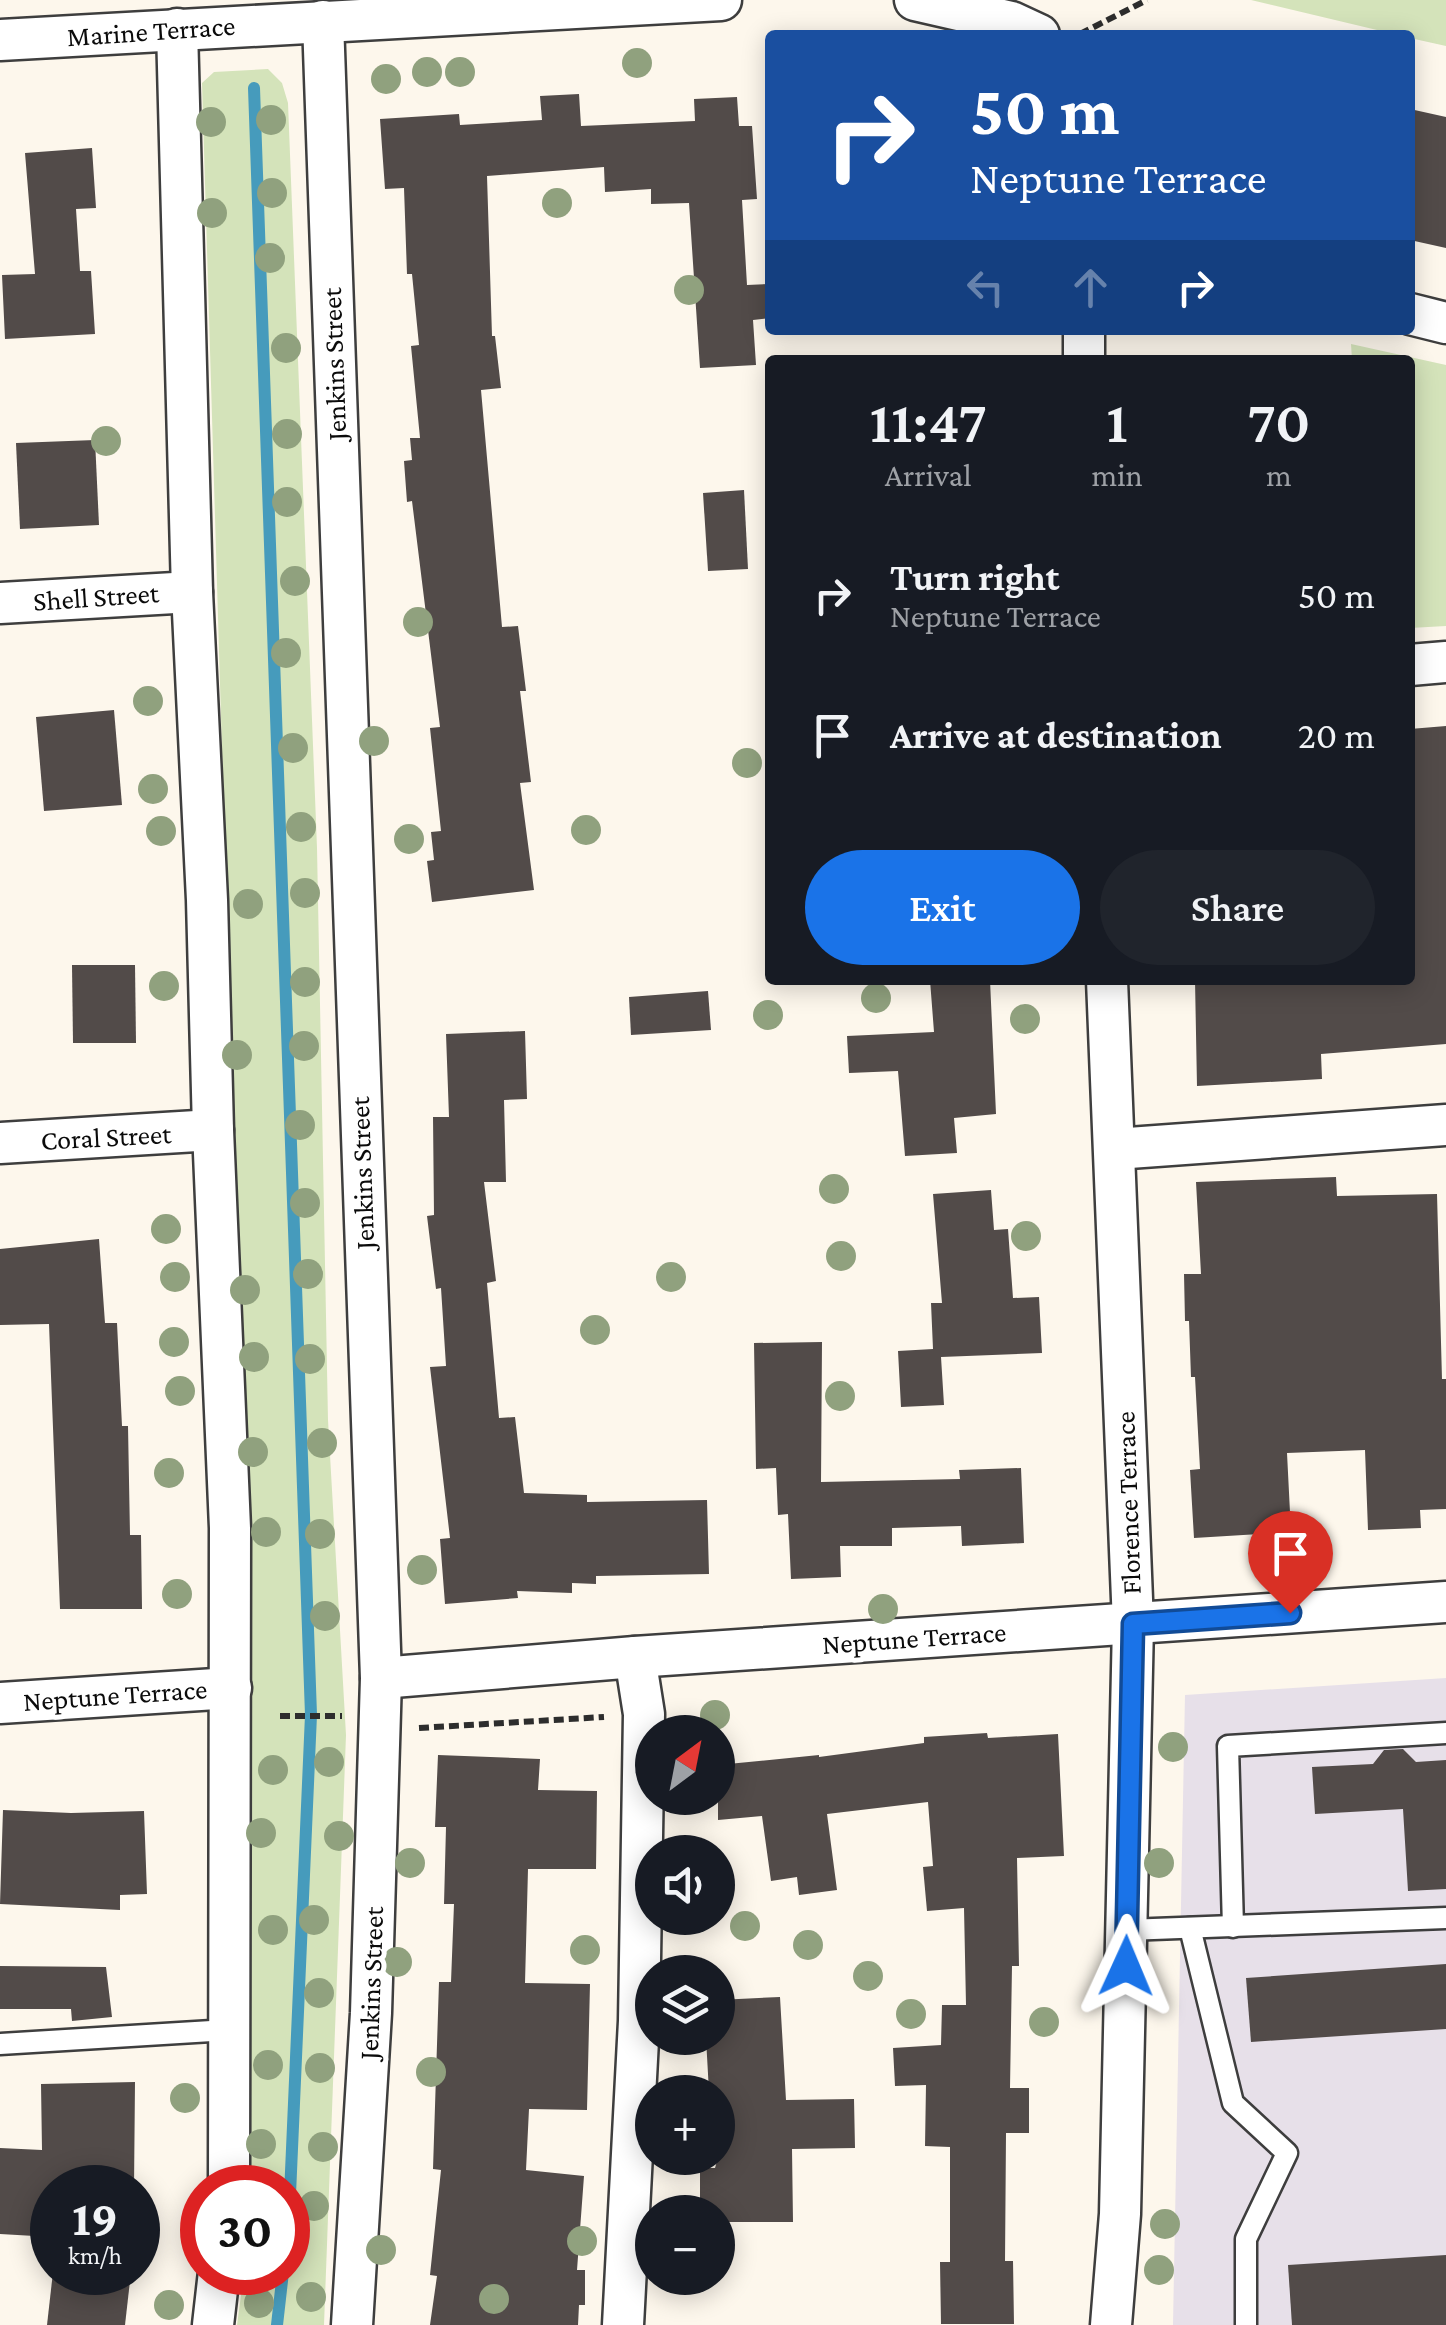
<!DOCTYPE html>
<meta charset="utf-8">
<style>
body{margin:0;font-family:"Crimson Pro",serif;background:#20242c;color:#f1f3f6;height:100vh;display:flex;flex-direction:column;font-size:38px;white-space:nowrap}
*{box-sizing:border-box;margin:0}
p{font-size:32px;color:#9ea1a6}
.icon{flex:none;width:55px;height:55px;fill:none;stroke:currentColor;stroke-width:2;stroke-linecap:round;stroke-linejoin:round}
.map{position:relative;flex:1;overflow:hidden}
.details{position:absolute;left:765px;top:355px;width:650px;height:630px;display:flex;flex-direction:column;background:#171b24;border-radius:10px;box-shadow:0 5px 25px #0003}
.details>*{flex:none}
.top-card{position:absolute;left:765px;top:30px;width:650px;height:305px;border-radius:10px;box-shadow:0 5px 25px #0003;background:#1a4fa0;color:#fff;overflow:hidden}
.needle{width:65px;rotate:32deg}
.controls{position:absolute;left:635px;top:1715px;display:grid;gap:20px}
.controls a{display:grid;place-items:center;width:100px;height:100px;border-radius:50%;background:#171b24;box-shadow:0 5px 25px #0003;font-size:50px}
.speed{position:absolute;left:30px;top:2165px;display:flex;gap:20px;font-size:50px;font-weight:700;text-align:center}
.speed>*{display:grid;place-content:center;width:130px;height:130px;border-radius:50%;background:#171b24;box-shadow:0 5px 25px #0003;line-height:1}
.speed small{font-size:25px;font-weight:400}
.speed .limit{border:15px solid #d22;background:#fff;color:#111}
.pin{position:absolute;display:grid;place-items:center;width:85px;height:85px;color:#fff;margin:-102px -42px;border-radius:50% 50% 50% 0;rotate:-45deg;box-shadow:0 0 10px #0007}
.pin .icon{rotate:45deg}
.me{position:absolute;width:110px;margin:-55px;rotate:1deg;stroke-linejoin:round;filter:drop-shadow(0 0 8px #0008)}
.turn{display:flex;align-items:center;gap:35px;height:210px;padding:0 40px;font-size:45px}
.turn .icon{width:130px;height:130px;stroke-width:2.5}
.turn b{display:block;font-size:70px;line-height:85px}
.lanes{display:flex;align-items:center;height:95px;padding:0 40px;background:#0003;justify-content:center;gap:50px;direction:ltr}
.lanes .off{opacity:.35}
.eta{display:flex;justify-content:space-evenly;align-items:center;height:170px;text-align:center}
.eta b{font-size:60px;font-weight:600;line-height:70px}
.action{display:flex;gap:20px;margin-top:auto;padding:20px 40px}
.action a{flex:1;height:115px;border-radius:60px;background:#1a73e8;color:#fff;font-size:40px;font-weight:600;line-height:115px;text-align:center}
.action a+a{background:#20242c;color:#f1f3f6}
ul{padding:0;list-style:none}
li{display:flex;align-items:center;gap:30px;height:140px;padding:0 40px}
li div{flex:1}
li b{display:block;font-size:38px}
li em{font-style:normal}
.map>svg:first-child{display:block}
</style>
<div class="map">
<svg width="1446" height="2325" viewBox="0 0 1446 2325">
<rect width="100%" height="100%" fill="#fdf7ec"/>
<path fill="#e7e0e9" d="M1446,1678V2325H1173L1185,1695Z"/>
<g fill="#d4e3ba">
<path d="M1251,0H1446V46L1410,38V35H1398Z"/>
<path d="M268,69L282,83L288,103L317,848L328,1420L346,1735L324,2325H237L244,2273L288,2272V2188L245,2187L251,1719L202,83L214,72Z"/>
<path d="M1351,344L1446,365V626L1410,628V360H1352Z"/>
</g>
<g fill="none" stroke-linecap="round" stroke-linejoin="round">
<g stroke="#469bbc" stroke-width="12">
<path d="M254,88L311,1715L288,2240"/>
<path d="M277,2325L283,2272"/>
</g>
</g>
<g fill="#524b49">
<path d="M579,94L581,126L695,121L694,99L737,97L739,126H752L757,199L742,200L747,285L770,284V318L753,320L756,365L700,368L689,203L651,204V189L605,192L604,167L487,176L492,336H495L501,388L481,390L502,627L518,626L526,691H520L531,782L520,783L534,890L432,902L427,861L434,860L431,832L441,831L430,728L440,727L412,501L407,502L404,461L412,460L410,438H420L411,346L419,345L412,274H407L404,188L385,189L380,119L459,114L460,125L542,120L540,96Z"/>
<path d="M1410,109L1446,117V248L1410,240Z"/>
<path d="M92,148L96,208L76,209L80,271H91L95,334L5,339L2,275L35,274L25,153Z"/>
<path d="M95,440L99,525L20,529L16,443Z"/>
<path d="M744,490L748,569L708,571L703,493Z"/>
<path d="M114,710L122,805L44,811L36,717Z"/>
<path d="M1446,726V1044L1321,1054L1322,1079L1197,1086L1195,980H1410V729Z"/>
<path d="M72,965H135L136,1043H73Z"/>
<path d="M930,980H990L996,1114L954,1118L957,1153L905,1156L898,1071L849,1073L847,1036L934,1032Z"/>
<path d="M708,991L711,1030L631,1035L629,997Z"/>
<path d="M525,1031L527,1099L504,1100L506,1182H484L496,1281L487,1283L499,1418L515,1417L524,1493L587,1495V1502L707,1500L709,1574L596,1576V1584L572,1583V1593L517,1591L518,1598L445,1604L440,1539L450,1538L430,1367L446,1366L441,1288L436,1289L427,1216L434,1215L433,1117H449L446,1034Z"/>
<path d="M1336,1177L1337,1196L1437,1194L1442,1379H1446V1509L1420,1510L1421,1528L1368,1530L1365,1450L1287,1453L1291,1532L1194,1538L1190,1470L1200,1469L1195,1377H1191L1189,1321H1185L1184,1274H1201L1196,1182Z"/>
<path d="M991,1190L994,1230L1008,1229L1013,1298L1039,1297L1042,1353L941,1357L944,1405L901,1407L898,1351L933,1349L931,1303H942L933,1194Z"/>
<path d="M99,1239L105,1323H117L122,1426H128L130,1535H141L142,1609H60L49,1324L0,1325V1249Z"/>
<path d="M822,1342L821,1482L960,1479L959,1470L1021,1468L1024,1543L962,1546L961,1526L892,1528V1546H840L841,1577L791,1579L788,1514L778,1515L776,1468L756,1469L754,1343Z"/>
<path d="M987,1733L988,1738L1058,1734L1064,1856L1017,1858L1019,1966H1012L1010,2088H1029V2133H1006L1005,2261H1013L1014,2324H941L940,2262H950V2147L925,2146L926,2085L895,2086L893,2048L941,2045L942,2005H966L964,1908L927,1911L923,1867L933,1866L928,1802L827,1814L837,1890L799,1895L797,1877L771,1881L762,1816L718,1820V1765L819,1755V1757L924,1743V1737Z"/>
<path d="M1403,1749L1416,1762L1446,1760V1889L1408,1891L1403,1809L1315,1814L1312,1767L1373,1764L1384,1750Z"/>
<path d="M438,1755L540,1759L538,1790L597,1791L596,1869H528L525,1983L590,1984L587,2110L529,2109L526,2170L584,2176L577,2270H585V2305H579L578,2325H430L437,2276L430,2275L441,2170L433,2169L439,1982H451L454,1904H444L446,1827H435Z"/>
<path d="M3,1810L71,1813L144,1811L147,1894L120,1895V1910L0,1904Z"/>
<path d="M1446,1964V2029L1251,2042L1246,1978Z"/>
<path d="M0,1966L106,1967L112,2017L72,2021L71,2009H0Z"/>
<path d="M780,1997L786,2100L854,2099L855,2148L792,2149L793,2222H718V2212H700V2168H715L718,2158V2092H709L706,2038H718V2000Z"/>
<path d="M135,2082L134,2188H52V2237L0,2234V2148L42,2150L41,2084Z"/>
<path d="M1446,2255V2325H1292L1288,2265Z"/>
<path d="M53,2272H131L125,2325H47Z"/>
</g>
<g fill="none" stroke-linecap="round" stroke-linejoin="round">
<g stroke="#3e3e3e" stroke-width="25">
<g id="service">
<path d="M1233,1927L1228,1746L1446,1733"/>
<path d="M1190,1928L1233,2103L1287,2153L1246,2239V2325"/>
<path d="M1127,1930L1446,1918"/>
<path d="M0,2044L228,2030"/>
</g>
</g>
<g stroke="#3e3e3e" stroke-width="45">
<g id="minor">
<path d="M915,0L1011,22L1039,35"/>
<path d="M323,21L381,1678L371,2013L352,2325"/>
<path d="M177,29L192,592L207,900L213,1130L230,1528L229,2188"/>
<path d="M0,40L721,0"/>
<path d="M1410,314L1446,323"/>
<path d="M1084,330V360"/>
<path d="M0,603L192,592"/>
<path d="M1410,665L1446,662"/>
<path d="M1107,980L1133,1624L1120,2214L1111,2325"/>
<path d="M0,1143L213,1130"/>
<path d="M1115,1149L1446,1125"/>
<path d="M381,1678L635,1657L1446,1602"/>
<path d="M0,1703L231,1688"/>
<path d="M213,2325L219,2272"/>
<path d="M623,2325L639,2021L644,1714L635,1657"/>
</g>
</g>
<g stroke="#2d2d2d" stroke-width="6" stroke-dasharray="10 5" stroke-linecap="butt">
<path d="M1080,34L1147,0"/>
<path d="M280,1716H342"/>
<path d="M419,1728L604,1717"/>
</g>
<use href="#service" stroke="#fff" stroke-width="20"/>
<use href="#minor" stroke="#fff" stroke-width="40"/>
</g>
<g fill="#90a17e">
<circle cx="637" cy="63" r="15"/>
<circle cx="427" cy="72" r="15"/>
<circle cx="460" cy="72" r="15"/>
<circle cx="386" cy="79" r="15"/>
<circle cx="271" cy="120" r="15"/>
<circle cx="211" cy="122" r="15"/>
<circle cx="272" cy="193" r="15"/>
<circle cx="557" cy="203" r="15"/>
<circle cx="212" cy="213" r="15"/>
<circle cx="270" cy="258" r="15"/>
<circle cx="689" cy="290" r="15"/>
<circle cx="286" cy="348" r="15"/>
<circle cx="287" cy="434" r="15"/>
<circle cx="106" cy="441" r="15"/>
<circle cx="287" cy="502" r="15"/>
<circle cx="295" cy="581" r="15"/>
<circle cx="418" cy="622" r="15"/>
<circle cx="286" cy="653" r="15"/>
<circle cx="148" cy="701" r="15"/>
<circle cx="374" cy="741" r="15"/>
<circle cx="293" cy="748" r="15"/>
<circle cx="747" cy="763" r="15"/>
<circle cx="153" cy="789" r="15"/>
<circle cx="301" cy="827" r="15"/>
<circle cx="586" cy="830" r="15"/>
<circle cx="161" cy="831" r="15"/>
<circle cx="409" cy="839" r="15"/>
<circle cx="305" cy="893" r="15"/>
<circle cx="248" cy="904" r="15"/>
<circle cx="305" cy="982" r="15"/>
<circle cx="164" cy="986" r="15"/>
<circle cx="876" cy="998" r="15"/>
<circle cx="768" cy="1015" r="15"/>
<circle cx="1025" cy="1019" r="15"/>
<circle cx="304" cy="1046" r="15"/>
<circle cx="237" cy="1055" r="15"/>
<circle cx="300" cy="1125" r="15"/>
<circle cx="834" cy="1189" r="15"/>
<circle cx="305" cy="1203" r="15"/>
<circle cx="166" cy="1229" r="15"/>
<circle cx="1026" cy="1236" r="15"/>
<circle cx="841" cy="1256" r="15"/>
<circle cx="308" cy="1274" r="15"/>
<circle cx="175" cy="1277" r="15"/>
<circle cx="671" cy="1277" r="15"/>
<circle cx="245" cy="1290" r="15"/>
<circle cx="595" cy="1330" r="15"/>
<circle cx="174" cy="1342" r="15"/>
<circle cx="254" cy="1357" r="15"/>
<circle cx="310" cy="1359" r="15"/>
<circle cx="180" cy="1391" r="15"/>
<circle cx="840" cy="1396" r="15"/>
<circle cx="322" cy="1443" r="15"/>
<circle cx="253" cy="1452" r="15"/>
<circle cx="169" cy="1473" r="15"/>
<circle cx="266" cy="1532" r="15"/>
<circle cx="320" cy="1534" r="15"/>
<circle cx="422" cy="1570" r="15"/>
<circle cx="177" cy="1594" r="15"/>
<circle cx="883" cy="1609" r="15"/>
<circle cx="325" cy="1616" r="15"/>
<circle cx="715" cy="1715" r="15"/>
<circle cx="1173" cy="1747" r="15"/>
<circle cx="329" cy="1762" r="15"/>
<circle cx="273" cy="1770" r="15"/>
<circle cx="261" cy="1833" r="15"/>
<circle cx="339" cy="1836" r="15"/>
<circle cx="410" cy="1863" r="15"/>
<circle cx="1159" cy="1863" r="15"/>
<circle cx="314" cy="1920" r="15"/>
<circle cx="745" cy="1926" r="15"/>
<circle cx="273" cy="1930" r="15"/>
<circle cx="808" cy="1945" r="15"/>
<circle cx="585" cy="1950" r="15"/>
<circle cx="397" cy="1962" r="15"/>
<circle cx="868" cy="1976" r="15"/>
<circle cx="319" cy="1993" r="15"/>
<circle cx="911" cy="2014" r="15"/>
<circle cx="1044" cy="2022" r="15"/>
<circle cx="268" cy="2065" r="15"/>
<circle cx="320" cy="2068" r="15"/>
<circle cx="431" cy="2072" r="15"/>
<circle cx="185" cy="2098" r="15"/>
<circle cx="261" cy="2144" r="15"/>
<circle cx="323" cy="2147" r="15"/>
<circle cx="314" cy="2206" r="15"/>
<circle cx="1165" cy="2224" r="15"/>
<circle cx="582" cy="2241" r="15"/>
<circle cx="381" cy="2250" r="15"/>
<circle cx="1159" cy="2270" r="15"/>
<circle cx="311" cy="2297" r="15"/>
<circle cx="494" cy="2299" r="15"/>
<circle cx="259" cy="2303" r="15"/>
<circle cx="169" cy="2305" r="15"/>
</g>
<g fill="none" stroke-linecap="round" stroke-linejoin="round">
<g stroke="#114b97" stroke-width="25">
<path id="route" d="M1126,1966L1133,1624L1290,1613"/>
</g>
<use href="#route" stroke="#1a73e8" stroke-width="18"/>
</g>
<g text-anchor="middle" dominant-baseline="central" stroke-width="10" stroke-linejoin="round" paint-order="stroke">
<g font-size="28" fill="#0b0b0b" stroke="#fff">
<text transform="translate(151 31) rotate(-4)">Marine Terrace</text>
<text transform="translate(334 364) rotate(-92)">Jenkins Street</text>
<text transform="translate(96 597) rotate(-4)">Shell Street</text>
<text transform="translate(106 1137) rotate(-3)">Coral Street</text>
<text transform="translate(362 1173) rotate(-92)">Jenkins Street</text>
<text transform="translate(1128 1503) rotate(-92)">Florence Terrace</text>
<text transform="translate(914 1638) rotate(-4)">Neptune Terrace</text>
<text transform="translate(115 1695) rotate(-4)">Neptune Terrace</text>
<text transform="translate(371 1983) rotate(-88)">Jenkins Street</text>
</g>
</g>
</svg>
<div class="controls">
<a><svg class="needle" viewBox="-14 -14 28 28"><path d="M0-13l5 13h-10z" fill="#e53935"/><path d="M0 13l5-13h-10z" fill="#9ea1a6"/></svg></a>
<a><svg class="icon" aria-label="sound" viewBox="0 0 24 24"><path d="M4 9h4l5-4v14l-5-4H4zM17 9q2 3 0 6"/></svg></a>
<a><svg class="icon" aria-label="layers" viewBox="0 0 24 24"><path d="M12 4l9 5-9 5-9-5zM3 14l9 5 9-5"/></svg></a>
<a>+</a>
<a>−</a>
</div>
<div class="speed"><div>19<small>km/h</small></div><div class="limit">30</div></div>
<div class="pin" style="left:1290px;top:1613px;background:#d93025"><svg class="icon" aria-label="arrive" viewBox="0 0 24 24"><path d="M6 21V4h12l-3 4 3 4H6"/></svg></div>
<svg class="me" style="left:1126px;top:1966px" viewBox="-20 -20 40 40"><path d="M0-17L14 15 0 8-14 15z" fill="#1a73e8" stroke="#fff" stroke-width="4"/></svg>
<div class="top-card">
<div class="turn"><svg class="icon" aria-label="right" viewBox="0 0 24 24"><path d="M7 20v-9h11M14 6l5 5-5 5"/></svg><div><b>50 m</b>Neptune Terrace</div></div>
<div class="lanes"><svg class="icon off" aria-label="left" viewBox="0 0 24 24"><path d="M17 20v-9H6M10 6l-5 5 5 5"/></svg><svg class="icon off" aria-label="ahead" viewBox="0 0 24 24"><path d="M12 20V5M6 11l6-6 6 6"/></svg><svg class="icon" aria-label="right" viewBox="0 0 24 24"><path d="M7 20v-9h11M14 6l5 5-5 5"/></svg></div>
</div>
<section class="details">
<div class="eta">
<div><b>11:47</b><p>Arrival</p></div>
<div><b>1</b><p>min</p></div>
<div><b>70</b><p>m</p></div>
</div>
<ul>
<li><svg class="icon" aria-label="right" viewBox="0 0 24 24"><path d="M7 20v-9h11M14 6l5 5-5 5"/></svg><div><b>Turn right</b><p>Neptune Terrace</p></div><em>50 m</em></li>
<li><svg class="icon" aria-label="arrive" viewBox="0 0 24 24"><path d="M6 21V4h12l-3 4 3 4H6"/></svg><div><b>Arrive at destination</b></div><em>20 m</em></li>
</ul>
<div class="action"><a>Exit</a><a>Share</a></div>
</section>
</div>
